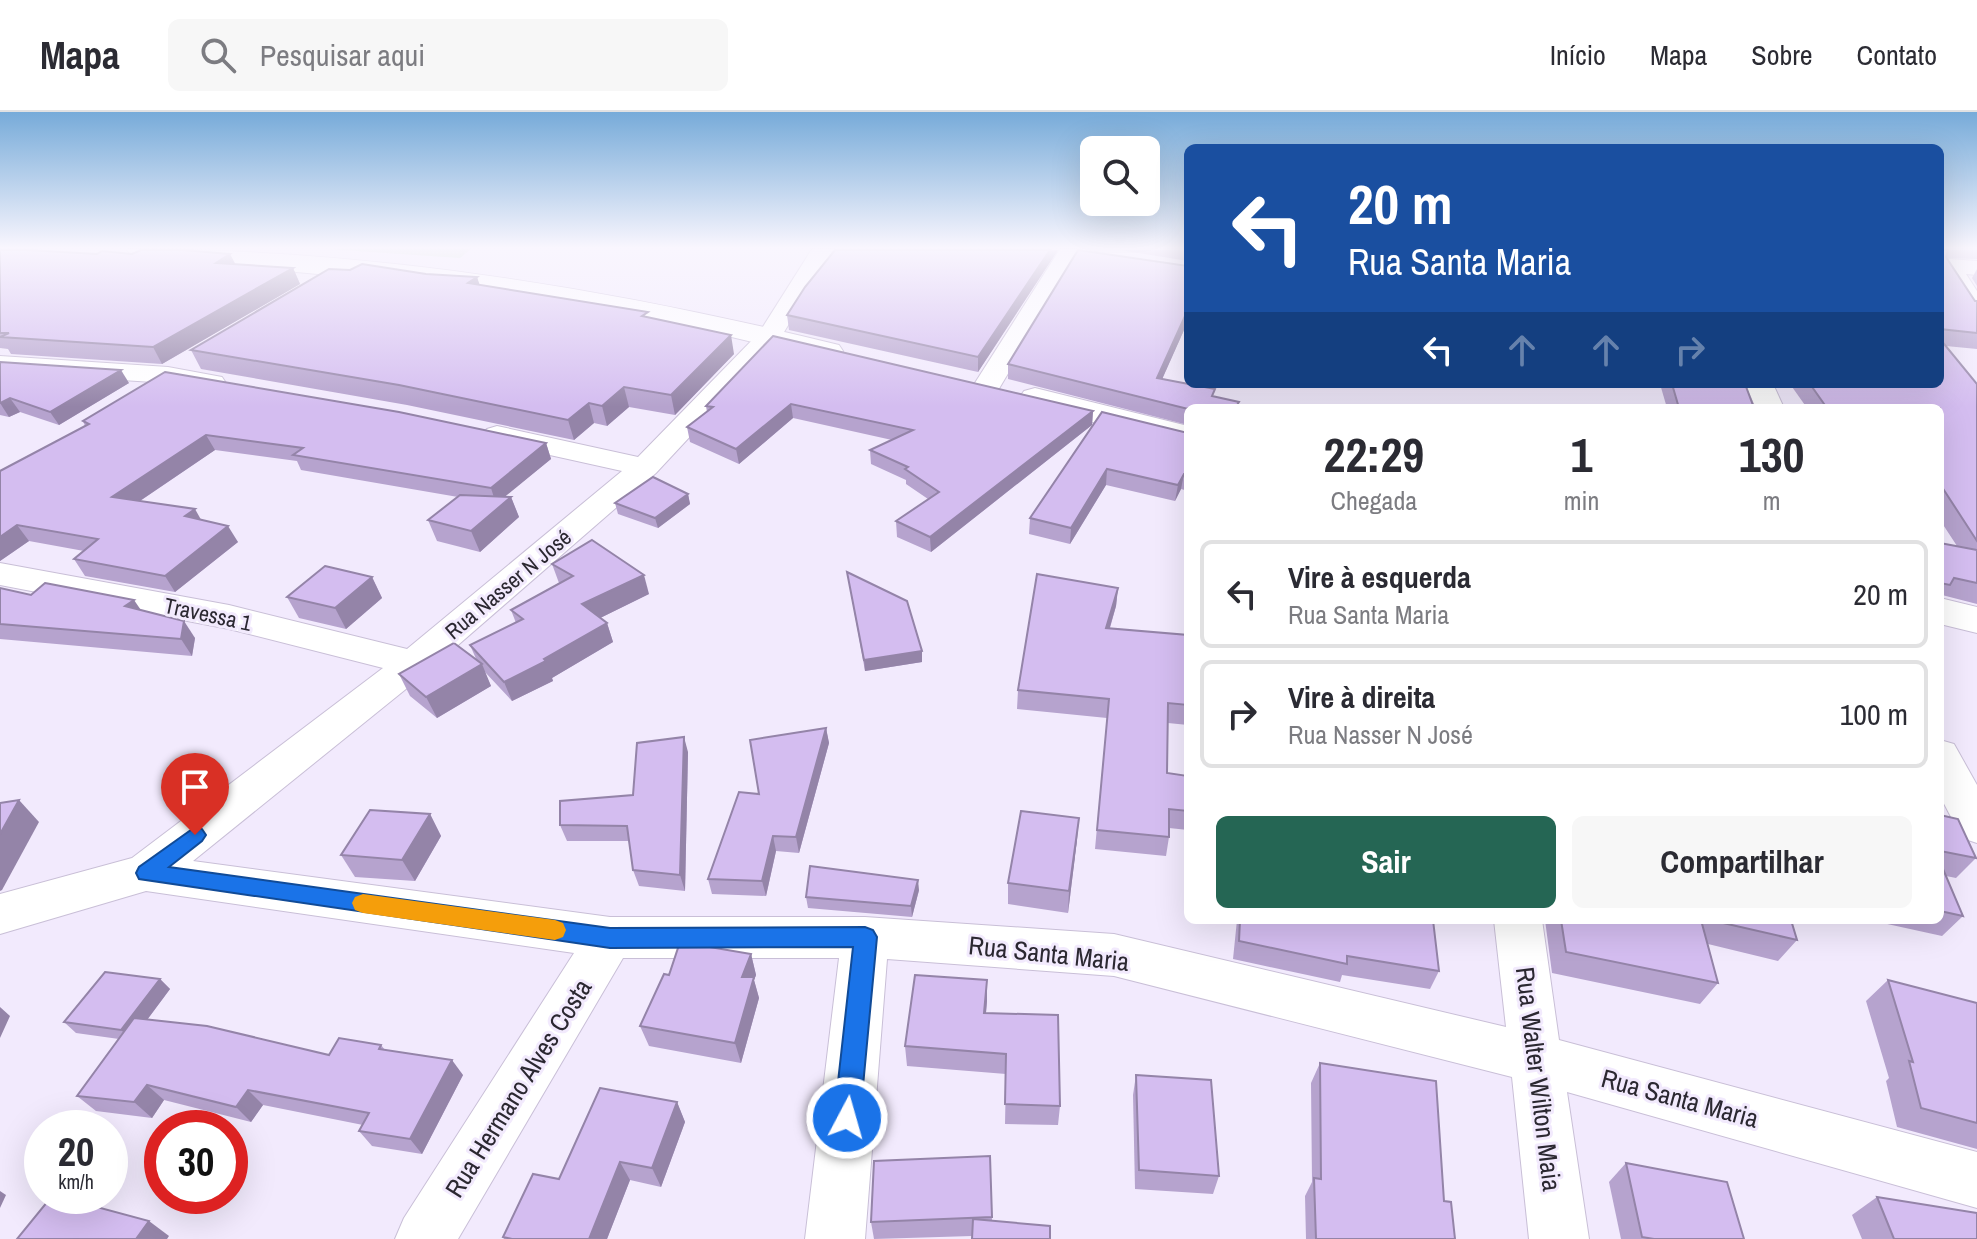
<!DOCTYPE html>
<html lang="pt">
<meta charset="utf-8">
<style>
body{margin:0;font-family:"Archivo Narrow",sans-serif;background:#f7f7f7;color:#2b2b33;height:100vh;display:flex;flex-direction:column;font-size:30px;white-space:nowrap}
*{box-sizing:border-box;margin:0}
p{font-size:26px;color:#7c7c81}
.icon{flex:none;width:44px;height:44px;fill:none;stroke:currentColor;stroke-width:2;stroke-linecap:round;stroke-linejoin:round}
.map{position:relative;flex:1;overflow:hidden}
.panel{position:absolute;left:1184px;top:292px;width:760px;height:520px;display:flex;flex-direction:column;background:#fff;border-radius:12px;box-shadow:0 8px 32px #0002}
.panel>*{flex:none}
.hud{position:absolute;left:1184px;top:32px;width:760px;height:244px;border-radius:12px;box-shadow:0 8px 32px #0002;background:#1a4fa0;color:#fff;overflow:hidden}
.tools{position:absolute;left:1080px;top:24px;display:grid;gap:16px}
.tools a{display:grid;place-items:center;width:80px;height:80px;border-radius:12px;background:#fff;box-shadow:0 8px 32px #0002;font-size:40px}
.speed{position:absolute;left:24px;top:998px;display:flex;gap:16px;font-size:40px;font-weight:700;text-align:center}
.speed>*{display:grid;place-content:center;width:104px;height:104px;border-radius:50%;background:#fff;box-shadow:0 8px 32px #0002;line-height:1}
.speed small{font-size:20px;font-weight:400}
.speed .limit{border:12px solid #d22;background:#fff;color:#111}
.pin{position:absolute;display:grid;place-items:center;width:68px;height:68px;color:#fff;margin:-82px -34px;border-radius:50% 50% 50% 0;rotate:-45deg;box-shadow:0 0 8px #0007}
.pin .icon{rotate:45deg}
.me{position:absolute;width:88px;margin:-44px;rotate:6deg;stroke-linejoin:round;filter:drop-shadow(0 0 6px #0008)}
.turn{display:flex;align-items:center;gap:28px;height:168px;padding:0 32px;font-size:36px}
.turn .icon{width:104px;height:104px;stroke-width:2.5}
.turn b{display:block;font-size:56px;line-height:68px}
.lanes{display:flex;align-items:center;height:76px;padding:0 32px;background:#0003;justify-content:center;gap:40px;direction:ltr}
.lanes .off{opacity:.35}
.eta{display:flex;justify-content:space-evenly;align-items:center;height:136px;text-align:center}
.eta b{font-size:48px;font-weight:700;line-height:56px}
.action{display:flex;gap:16px;margin-top:auto;padding:16px 32px}
.action a{flex:1;height:92px;border-radius:12px;background:#256654;color:#fff;font-size:32px;font-weight:700;line-height:92px;text-align:center}
.action a+a{background:#f7f7f7;color:#2b2b33}
ul{padding:0;list-style:none}
li{display:flex;align-items:center;gap:24px;height:108px;margin:0 16px 12px;padding:0 16px;border:4px solid #e1e1e2;border-radius:12px}
li div{flex:1}
li b{display:block;font-size:30px}
li em{font-style:normal}
header{display:flex;align-items:center;gap:48px;box-sizing:border-box;height:112px;padding:0 40px;background:#fff;border-bottom:2px solid #e1e1e2}
header strong{font-size:38px}
nav{display:flex;gap:44px;margin-inline-start:auto;font-size:28px}
.search{width:560px;height:72px;background:#f7f7f7;display:flex;align-items:center;gap:20px;box-sizing:border-box;padding:0 28px;border-radius:12px;color:#7c7c81;font-size:30px}
.map>svg:first-child{display:block}
</style>
<header>
<strong>Mapa</strong>
<div class="search"><svg class="icon" aria-label="search" viewBox="0 0 24 24"><circle cx="10" cy="10" r="6"/><path d="M15 15l6 6"/></svg>Pesquisar aqui</div>
<nav><a>Início</a><a>Mapa</a><a>Sobre</a><a>Contato</a></nav>
</header>
<div class="map">
<svg width="1977" height="1127" viewBox="0 0 1977 1127">
<rect width="100%" height="100%" fill="#f2eafd"/>
<path fill="#b8d9b5" d="M326,137H471L460,146Z"/>
<g fill="none" stroke-linecap="round" stroke-linejoin="round">
<g stroke="#c9bfd7" stroke-width="2">
<g id="street">
<path d="M812,137H834L778,230L656,361L427,560L193,749L610,805H865L1114,822L1506,915L1494,808H1542L1559,928L1977,1040V1096L1567,980L1589,1127H1529L1512,965L1114,864L887,847L865,1127H805L839,846H623L458,1127H395L404,1106L574,841L146,779L0,822V782L132,746L383,556L229,517L0,473V451L229,493L407,537L622,359L487,329L482,323L487,317L497,314L638,345L759,221Z"/>
<path d="M1060,137H1082L997,280H977L973,274Z"/>
<path d="M1949,147L1977,149V163L1966,162L1977,179V204L1968,202L1940,158L1941,149Z"/>
<path d="M0,244L168,255L222,265L226,271L222,277L212,279L168,271L0,260Z"/>
<path d="M1745,272H1773L1784,296H1756Z"/>
<path d="M1940,628L1954,632L1977,673V731L1962,726L1940,684Z"/>
</g>
</g>
<g stroke="#c9bfd7" stroke-width="2">
<g id="secondary">
<path d="M127,137C367,137 606,175 839,233L843,239L839,245L828,248L639,203L477,177L139,145L130,142Z"/>
<path d="M1035,276L1188,314V334L1024,293L1019,286L1024,279Z"/>
<path d="M1940,486L1977,495V521L1940,512Z"/>
</g>
</g>
<use href="#street" fill="#fff" fill-rule="evenodd"/>
<use href="#secondary" fill="#fff" fill-rule="evenodd"/>
</g>
<g fill="#b6a3ce">
<path d="M0,138L293,156L300,172L162,252L11,242L8,237L0,236Z"/>
<path d="M835,138H1058L978,260L789,218L787,203Z"/>
<path d="M1120,138H1188V149Z"/>
<path d="M1940,138H1977V147L1947,146L1975,189H1977V237L1946,234L1977,272V492L1942,483L1940,486V431L1957,434L1940,408V296H1807L1790,272H1940Z"/>
<path d="M1188,154V218H1184L1162,267L1188,296V313L1008,267V252Z"/>
<path d="M1977,157V174L1972,166Z"/>
<path d="M426,162L477,165L479,173L649,206L734,242L675,303L629,295L607,314L594,311L574,328L407,293L201,257L191,238Z"/>
<path d="M773,224L1093,299L1092,313L931,440L897,425L896,409L928,387L906,372V368L871,352L870,338L892,328L793,306L739,352L690,330L687,315L707,300L706,294Z"/>
<path d="M0,250L129,271L59,313L20,300L9,305L0,303Z"/>
<path d="M1660,272H1745L1754,296H1667Z"/>
<path d="M1102,300L1188,321V379L1181,377L1175,389L1106,373L1070,432L1029,422L1030,406Z"/>
<path d="M83,309L546,331L551,347L505,384L511,385L519,405L480,440L437,429L428,408L458,385L301,358L297,349L215,338L140,389L201,408L238,430L175,480L85,464L74,447L84,439L29,429L0,449V359L85,314Z"/>
<path d="M688,382L690,392L658,416L618,402L615,391Z"/>
<path d="M552,452L649,482L600,506L607,511L613,530L552,566L553,569L512,589L484,559L491,574L437,606L410,584L399,562L477,549L470,533L516,511L511,498L559,471Z"/>
<path d="M847,460L922,539V550L865,559Z"/>
<path d="M372,465L382,486L346,517L299,506L287,485Z"/>
<path d="M0,476L31,483L142,499L195,526L192,544L0,527Z"/>
<path d="M1118,476L1116,494L1110,516L1188,523V613L1168,611L1167,661L1188,664V718L1169,716V725L1166,744L1095,737L1107,606L1017,597L1018,578Z"/>
<path d="M826,616L829,631L799,741L776,739L766,784L712,782L708,767L759,682Z"/>
<path d="M688,640L685,779L639,774L633,758L630,729H567L560,713L633,683Z"/>
<path d="M430,702L441,724L415,769L355,765L341,743Z"/>
<path d="M1940,703L1976,746L1956,766L1946,764L1963,804L1942,824L1869,808H1940Z"/>
<path d="M1077,728L1068,801L1008,792V771Z"/>
<path d="M919,778L912,805L808,796L806,785Z"/>
<path d="M1237,808H1433L1439,859L1430,877L1342,863L1340,870L1233,847Z"/>
<path d="M1545,808H1791L1797,828L1778,849L1708,832L1718,871L1700,892L1552,861Z"/>
<path d="M751,842L756,863L754,868L759,886L741,951L649,934L640,914L669,863Z"/>
<path d="M160,867L170,877L147,908L329,943L381,933L385,938L463,963L422,1042L372,1034L359,1019L363,1013L263,993L251,1010L164,988L152,1006L96,999L77,984L119,927L76,921L64,910Z"/>
<path d="M1888,868L1977,891V1037L1897,1015L1886,969L1889,966L1866,889Z"/>
<path d="M987,889L986,901L1060,994L1058,1013L1005,1012L1006,962L907,954L905,934Z"/>
<path d="M1320,951L1444,1089L1455,1127H1306L1305,1084L1312,1070L1311,971Z"/>
<path d="M1136,963L1219,1064L1213,1082L1135,1077L1133,983Z"/>
<path d="M677,990L685,1010L661,1075L630,1068L607,1127H504L503,1125L559,1067Z"/>
<path d="M990,1044L992,1109L972,1124L874,1127L871,1110Z"/>
<path d="M1626,1051L1744,1127H1621L1609,1070Z"/>
<path d="M1877,1085L1977,1127H1862L1852,1103Z"/>
</g>
<g fill="#9484a8">
<path d="M1050,138H1058L978,260V245Z"/>
<path d="M230,142L238,157L216,151Z"/>
<path d="M293,156L300,172L162,252L153,235Z"/>
<path d="M477,165L483,183L468,171Z"/>
<path d="M1185,204L1184,218L1156,281L1157,266Z"/>
<path d="M731,223L734,242L675,303L671,283Z"/>
<path d="M121,258L129,271L59,313L50,300Z"/>
<path d="M624,275L629,295L607,314L602,294Z"/>
<path d="M10,286L20,300L9,305L0,291Z"/>
<path d="M589,291L594,311L574,328L568,308Z"/>
<path d="M791,292L793,306L739,352L736,337Z"/>
<path d="M1093,299L1092,313L931,440L930,425Z"/>
<path d="M206,323L215,338L122,401L112,385Z"/>
<path d="M546,331L551,347L496,392L491,376Z"/>
<path d="M1107,357L1106,373L1070,432L1071,416Z"/>
<path d="M1184,362L1181,377L1175,389L1178,373Z"/>
<path d="M688,382L690,392L658,416L655,406Z"/>
<path d="M511,385L519,405L480,440L471,419Z"/>
<path d="M195,397L204,413L185,404Z"/>
<path d="M17,413L29,429L0,449V425Z"/>
<path d="M228,414L238,430L175,480L165,464Z"/>
<path d="M644,463L649,482L588,512L582,492Z"/>
<path d="M372,465L382,486L346,517L335,496Z"/>
<path d="M1118,476L1116,494L1104,535L1106,516Z"/>
<path d="M134,488L145,504L125,494Z"/>
<path d="M184,509L195,526L192,544L181,527Z"/>
<path d="M607,511L613,530L552,566L553,569L512,589L504,570Z"/>
<path d="M922,539V550L865,559L864,548Z"/>
<path d="M482,552L491,574L437,606L426,585Z"/>
<path d="M826,616L829,631L799,741L796,725Z"/>
<path d="M684,625L688,640L685,779L680,763Z"/>
<path d="M19,688L39,710L2,778L0,779V722Z"/>
<path d="M430,702L441,724L415,769L402,748Z"/>
<path d="M1079,706L1077,728L1068,801L1069,779Z"/>
<path d="M773,724L776,739L766,784L762,769Z"/>
<path d="M918,768L919,778L912,805L911,794Z"/>
<path d="M751,842L756,863L754,868L759,886L741,951L735,931L742,865Z"/>
<path d="M160,867L170,877L132,928L121,918Z"/>
<path d="M987,868V889L984,921V901Z"/>
<path d="M0,895L10,904L0,926Z"/>
<path d="M452,948L463,963L422,1042L410,1027Z"/>
<path d="M147,973L164,988L152,1006L134,990Z"/>
<path d="M248,978L263,993L251,1010L236,995Z"/>
<path d="M677,990L685,1010L661,1075L652,1056Z"/>
<path d="M620,1050L630,1068L607,1127H589Z"/>
<path d="M0,1079L6,1083L0,1096Z"/>
<path d="M149,1109L169,1124L167,1127H136Z"/>
</g>
<g fill="#d4bdf0" stroke="#9484a8" stroke-width="2">
<path d="M0,138H28L97,142L102,139L132,142L141,138H183L230,142L216,151L293,156L153,235L0,225L9,221H0Z"/>
<path d="M835,138H1050L978,245L787,203L805,175Z"/>
<path d="M1078,138L1188,154V204H1185L1157,266L1215,277L1212,284L1239,290L1235,296H1188V297L1008,252Z"/>
<path d="M1940,138H1948L1946,145L1975,189H1977V221L1940,217Z"/>
<path d="M362,152L426,162L477,165L468,171L648,200L642,204L731,223L671,283L624,275L602,294L589,291L568,308L399,273L191,238L329,157L350,158Z"/>
<path d="M773,224L1093,299L930,425L896,409L939,380L905,357L908,355L870,338L913,318L791,292L736,337L687,315L713,295L706,294Z"/>
<path d="M1940,227L1977,272V429L1940,372V296H1827L1810,272H1940Z"/>
<path d="M0,250L121,258L50,300L10,286L0,291Z"/>
<path d="M165,260L399,300L546,331L491,376L293,343L303,336L206,323L112,385L195,397L185,404L228,414L165,464L74,447L98,427L17,413L0,425V359L89,312L83,309Z"/>
<path d="M1672,272H1745L1754,296H1679Z"/>
<path d="M1102,300L1188,321V362H1184L1178,373L1107,357L1071,416L1030,406Z"/>
<path d="M653,365L688,382L655,406L615,391Z"/>
<path d="M460,383L511,385L471,419L428,408Z"/>
<path d="M592,428L644,463L582,492L607,511L544,547L546,549L504,570L470,533L523,507L511,498L573,464L552,452Z"/>
<path d="M1940,431L1977,438V471L1954,466L1950,473L1940,471Z"/>
<path d="M325,454L372,465L335,496L287,485Z"/>
<path d="M847,460L907,489L922,539L864,548Z"/>
<path d="M1037,462L1118,476L1106,516L1188,523V593L1168,591L1167,661L1188,664V699L1169,697V725L1097,718L1109,587L1018,578Z"/>
<path d="M45,471L134,488L125,494L184,509L181,527L0,512V476L31,483Z"/>
<path d="M454,531L482,552L426,585L399,562Z"/>
<path d="M826,616L796,725L773,724L762,769L708,767L739,680L759,682L750,628Z"/>
<path d="M684,625L680,763L633,758L627,714L560,713V689L633,683L637,631Z"/>
<path d="M19,688L0,722V691Z"/>
<path d="M370,698L430,702L402,748L341,743Z"/>
<path d="M1021,699L1079,706L1069,779L1008,771Z"/>
<path d="M1940,703L1958,707L1976,746L1940,739Z"/>
<path d="M1940,750L1963,804L1940,799Z"/>
<path d="M810,754L918,768L911,794L806,785Z"/>
<path d="M1240,808H1331L1342,810V808H1433L1439,859L1347,844V852L1239,829Z"/>
<path d="M1561,808H1701L1718,871L1566,840Z"/>
<path d="M1710,808H1791L1797,828Z"/>
<path d="M680,830L751,842L742,865H754L735,931L640,914L664,862L669,863Z"/>
<path d="M105,860L160,867L121,918L64,910Z"/>
<path d="M915,863L987,868L984,901L1058,903L1060,994L1005,992L1006,942L905,934Z"/>
<path d="M1888,868L1977,891V1011L1921,996L1909,949L1913,950Z"/>
<path d="M134,906L207,914L329,943L339,926L381,933L379,937L452,948L410,1027L359,1019L369,1001L248,978L236,995L147,973L134,990L77,984Z"/>
<path d="M1320,951L1436,969L1444,1089L1451,1090L1455,1127H1316L1314,1066L1321,1067Z"/>
<path d="M1136,963L1211,968L1219,1064L1139,1058Z"/>
<path d="M600,976L677,990L652,1056L620,1050L589,1127H512L503,1125L533,1062L559,1067Z"/>
<path d="M990,1044L992,1105L871,1110L874,1049Z"/>
<path d="M1626,1051L1727,1070L1744,1127H1654L1642,1125Z"/>
<path d="M52,1084H56L149,1109L136,1127H17Z"/>
<path d="M1877,1085L1977,1101V1127H1894Z"/>
<path d="M973,1107L1050,1114V1127H972Z"/>
</g>
<linearGradient id="sky" x2="0" y2="1"><stop stop-color="#77abd9"/><stop offset="0.46" stop-color="#f9f6fe"/><stop offset="1" stop-color="#f9f6fe" stop-opacity="0"/></linearGradient>
<rect width="1977" height="295" fill="url(#sky)"/>
<path fill="#1a73e8" stroke="#114b97" stroke-width="2" d="M195,715L202,717L206,723L202,729L169,755L610,816L865,815L873,818L877,825L860,1006L857,1015L847,1019L838,1015L834,1006L853,835L610,836L139,767L136,761L139,755Z"/>
<path fill="#f59e0b" d="M363,782L555,808L563,811L566,818L563,825L555,828L363,801L355,798L352,791L355,785Z"/>
<g text-anchor="middle" dominant-baseline="central" stroke-width="6" stroke-linejoin="round" paint-order="stroke">
<g font-size="22" fill="#2b2831" stroke="#f2eafd">
<text transform="translate(508 472) rotate(-40)">Rua Nasser N José</text>
<text transform="translate(208 502) rotate(12)">Travessa 1</text>
</g>
<g font-size="26" fill="#2b2831" stroke="#f2eafd">
<text transform="translate(1049 841) rotate(6)">Rua Santa Maria</text>
<text transform="translate(1539 967) rotate(83)">Rua Walter Wilton Maia</text>
<text transform="translate(518 976) rotate(-58)">Rua Hermano Alves Costa</text>
<text transform="translate(1680 986) rotate(15)">Rua Santa Maria</text>
</g>
</g>
</svg>
<div class="tools">
<a><svg class="icon" aria-label="search" viewBox="0 0 24 24"><circle cx="10" cy="10" r="6"/><path d="M15 15l6 6"/></svg></a>
</div>
<div class="speed"><div>20<small>km/h</small></div><div class="limit">30</div></div>
<div class="pin" style="left:195px;top:723px;background:#d93025"><svg class="icon" aria-label="arrive" viewBox="0 0 24 24"><path d="M6 21V4h12l-3 4 3 4H6"/></svg></div>
<svg class="me" style="left:847px;top:1006px" viewBox="-20 -20 40 40"><circle r="17" fill="#1a73e8" stroke="#fff" stroke-width="3"/><path d="M0-11L8 9 0 5-8 9z" fill="#fff"/></svg>
<div class="hud">
<div class="turn"><svg class="icon" aria-label="left" viewBox="0 0 24 24"><path d="M17 20v-9H6M10 6l-5 5 5 5"/></svg><div><b>20 m</b>Rua Santa Maria</div></div>
<div class="lanes"><svg class="icon" aria-label="left" viewBox="0 0 24 24"><path d="M17 20v-9H6M10 6l-5 5 5 5"/></svg><svg class="icon off" aria-label="ahead" viewBox="0 0 24 24"><path d="M12 20V5M6 11l6-6 6 6"/></svg><svg class="icon off" aria-label="ahead" viewBox="0 0 24 24"><path d="M12 20V5M6 11l6-6 6 6"/></svg><svg class="icon off" aria-label="right" viewBox="0 0 24 24"><path d="M7 20v-9h11M14 6l5 5-5 5"/></svg></div>
</div>
<section class="panel">
<div class="eta">
<div><b>22:29</b><p>Chegada</p></div>
<div><b>1</b><p>min</p></div>
<div><b>130</b><p>m</p></div>
</div>
<ul>
<li><svg class="icon" aria-label="left" viewBox="0 0 24 24"><path d="M17 20v-9H6M10 6l-5 5 5 5"/></svg><div><b>Vire à esquerda</b><p>Rua Santa Maria</p></div><em>20 m</em></li>
<li><svg class="icon" aria-label="right" viewBox="0 0 24 24"><path d="M7 20v-9h11M14 6l5 5-5 5"/></svg><div><b>Vire à direita</b><p>Rua Nasser N José</p></div><em>100 m</em></li>
</ul>
<div class="action"><a>Sair</a><a>Compartilhar</a></div>
</section>
</div>
